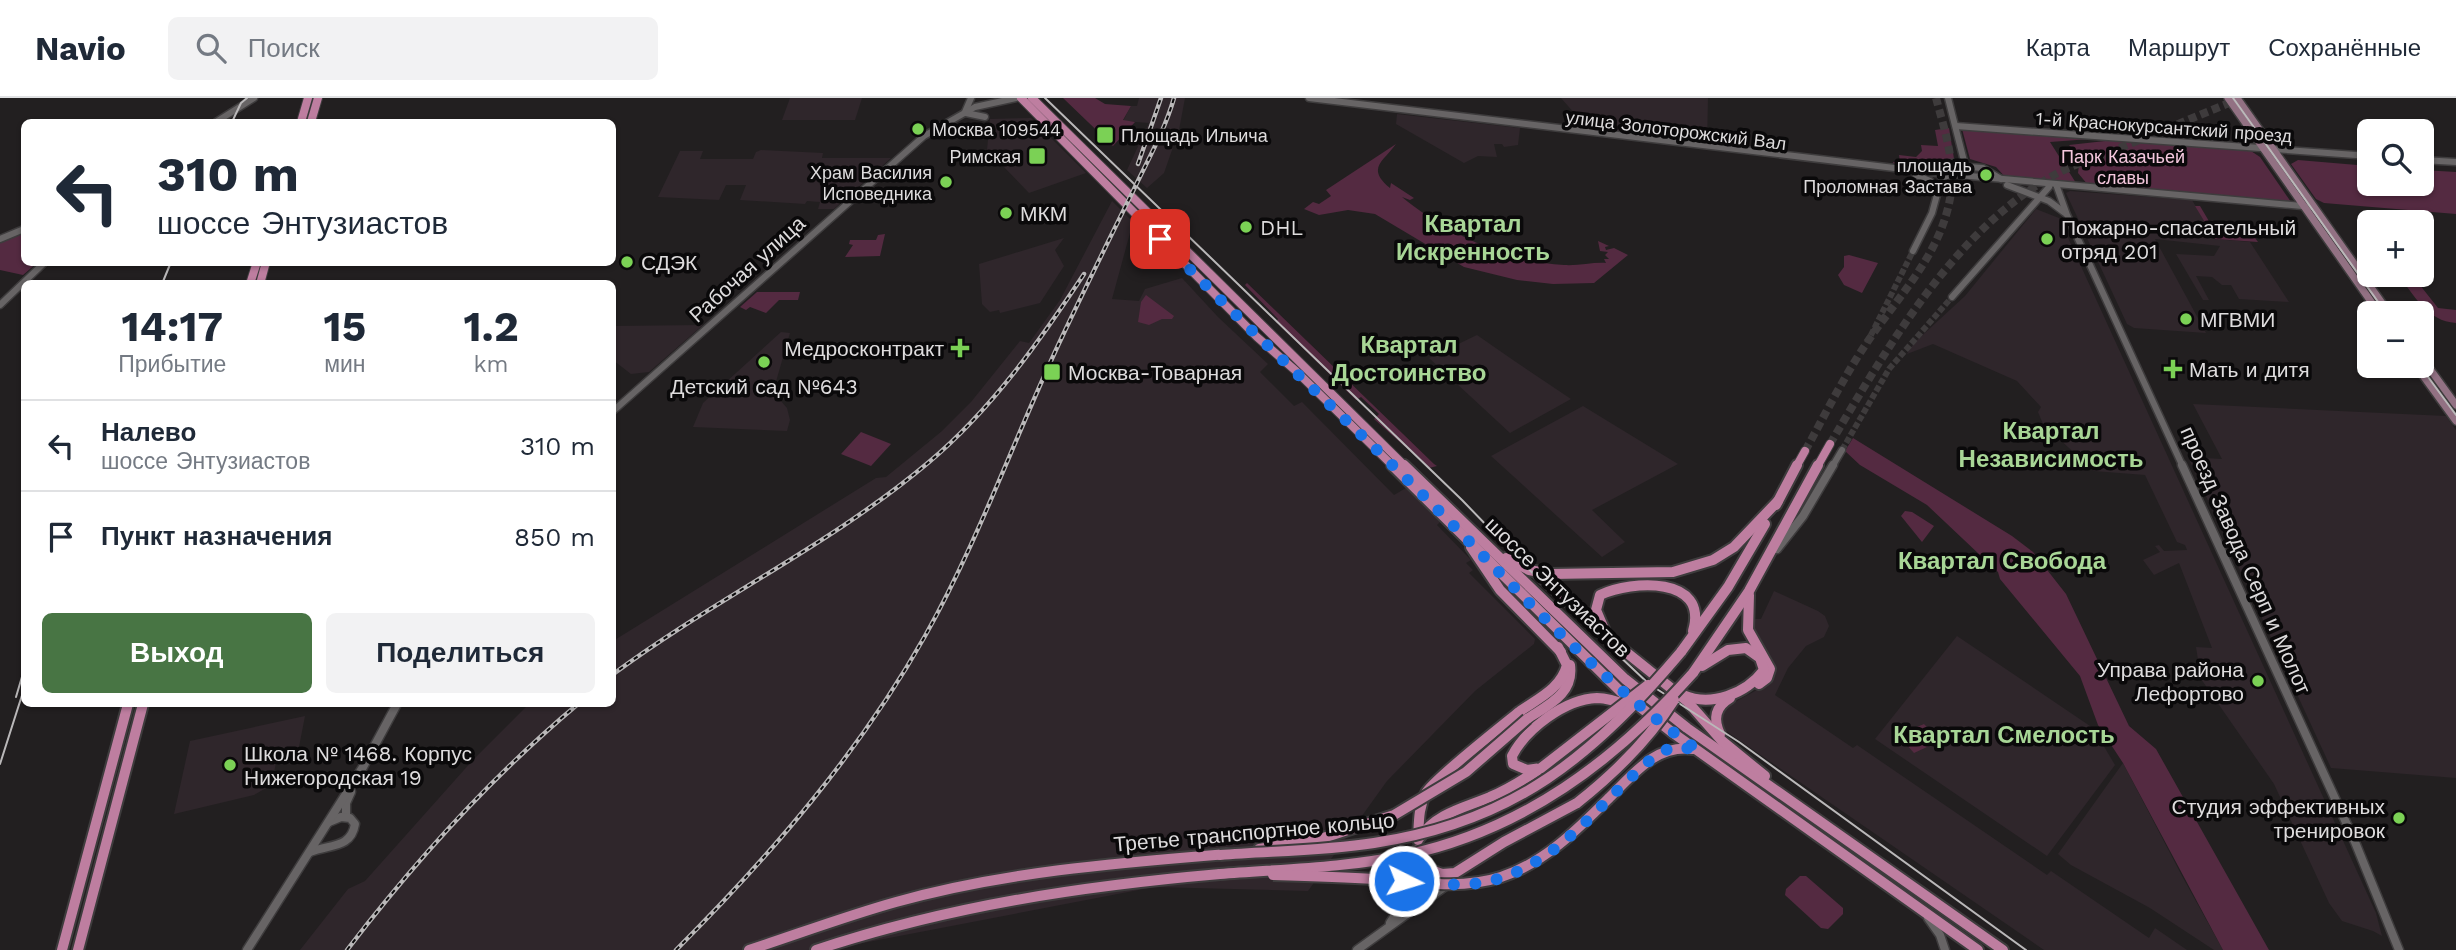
<!DOCTYPE html>
<html lang="ru">
<meta charset="utf-8">
<style>
body{margin:0;font-family:"Work Sans",sans-serif;background:#f2f2f3;color:#1f2937;height:100vh;display:flex;flex-direction:column;font-size:26px;white-space:nowrap}
*{box-sizing:border-box;margin:0}
p{font-size:23px;color:#747a83}
.icon{flex:none;width:38px;height:38px;fill:none;stroke:currentColor;stroke-width:2;stroke-linecap:round;stroke-linejoin:round}
.map{position:relative;flex:1;overflow:hidden}
.details{position:absolute;left:21px;top:182px;width:595px;height:427px;display:flex;flex-direction:column;background:#fff;border-radius:10px;box-shadow:0 2px 5px #0004}
.details>*{flex:none}
.top-card{position:absolute;left:21px;top:21px;width:595px;height:147px;border-radius:10px;box-shadow:0 2px 5px #0004;background:#fff;color:#1f2937;overflow:hidden}
.buttons{position:absolute;left:2357px;top:21px;display:grid;gap:14px}
.buttons a{display:grid;place-items:center;width:77px;height:77px;border-radius:10px;background:#fff;box-shadow:0 2px 5px #0004;font-size:35px}
.pin{position:absolute;display:grid;place-items:center;width:60px;height:60px;color:#fff;margin:-30px;border-radius:14px;box-shadow:0 4px 10px #0006}
.me{position:absolute;width:77px;margin:-38px;rotate:95deg;stroke-linejoin:round;filter:drop-shadow(0 0 5px #0008)}
.turn{display:flex;align-items:center;gap:24px;height:147px;padding:0 21px;font-size:32px}
.turn .icon{width:91px;height:91px;stroke-width:2.5}
.turn b{display:block;font-size:49px;line-height:60px}
.eta{display:flex;justify-content:space-evenly;align-items:center;height:119px;text-align:center}
.eta b{font-size:42px;font-weight:700;line-height:49px}
.primary-button{display:flex;gap:14px;margin-top:auto;padding:14px 21px}
.primary-button a{flex:1;height:80px;border-radius:10px;background:#487544;color:#fff;font-size:28px;font-weight:700;line-height:80px;text-align:center}
.primary-button a+a{background:#f2f2f3;color:#1f2937}
ul{padding:0;list-style:none}
li{display:flex;align-items:center;gap:21px;height:91px;padding:0 21px;border-top:2px solid #e0e1e3}
li div{flex:1}
li b{display:block;font-size:26px}
li em{font-style:normal}
header{display:flex;align-items:center;gap:42px;box-sizing:border-box;height:98px;padding:0 35px;background:#fff;border-bottom:2px solid #e0e1e3}
header strong{font-size:33px}
nav{display:flex;gap:38px;margin-inline-start:auto;font-size:24px}
.search{width:490px;height:63px;background:#f2f2f3;display:flex;align-items:center;gap:18px;box-sizing:border-box;padding:0 24px;border-radius:10px;color:#747a83;font-size:26px}
.map>svg:first-child{display:block}
</style>
<header>
<strong>Navio</strong>
<div class="search"><svg class="icon" aria-label="search" viewBox="0 0 24 24"><circle cx="10" cy="10" r="6"/><path d="M15 15l6 6"/></svg>Поиск</div>
<nav><a>Карта</a><a>Маршрут</a><a>Сохранённые</a></nav>
</header>
<div class="map">
<svg width="2456" height="852" viewBox="0 0 2456 852">
<rect width="100%" height="100%" fill="#221f20"/>
<g fill="#2f262b">
<path d="M790,0H862L855,22H782Z"/>
<path d="M1139,0H1185L1179,32L1164,75L1147,90L1127,72L1149,25L1123,23L1131,8H1137Z"/>
<path d="M1561,0H1708L1707,46L1609,34L1604,31L1605,24L1580,22L1584,19L1576,17Z"/>
<path d="M1397,16L1520,30L1518,47L1504,49L1502,46H1494L1497,59L1478,58L1464,65L1396,26Z"/>
<path d="M1031,20L1086,75L1029,95L1002,67L1001,61L986,62L990,21Z"/>
<path d="M761,52L823,55L822,60H891L834,111H818L820,104L807,103L805,106L740,102L746,87H726L719,102L658,99L680,53H703L700,61H753L756,54Z"/>
<path d="M2070,93L2192,102L2215,141L2250,144L2289,204L2239,201L2231,187H2222L2212,179L2196,178L2209,202H2203L2176,156L2214,158L2220,148L2155,141L2206,235L2134,230L2127,226L2066,95Z"/>
<path d="M1112,103L1133,124L1112,201L1139,203L1145,191L1182,180L1218,219L1268,266L1260,274L1294,308L1302,304L1394,397L1406,390L1440,424L1437,427L1471,462L1466,465L1473,472L1469,475L1535,541L1534,546L1475,593L1387,683L1308,793L1154,789L842,849L837,852H300L348,791L365,783L472,663L528,607L612,606L613,543L876,380L886,379L942,333L971,304L1020,243L1029,245L1060,202Z"/>
<path d="M2036,111L2059,120L2376,815L2382,838L2373,833L2342,823L2329,805L2274,686L2201,581L2196,549L2212,550L2179,465L2154,477L2143,462L2160,454L2155,448L2159,447L2164,453L2187,452L2185,447L2177,444L2145,377L2094,373L2043,326L2038,314L2041,309L2017,283L1933,246L1907,256L1914,245L1965,198Z"/>
<path d="M1064,140L1055,152L1064,168L1040,205L1000,215L999,212L990,214L982,206L979,166Z"/>
<path d="M703,227L649,274L631,276L613,262V228Z"/>
<path d="M781,234L790,235L773,294L787,310L790,322L787,333L693,329L703,305Z"/>
<path d="M1477,237L1513,262L1571,301L1510,335L1429,260Z"/>
<path d="M2193,306L2446,318L2456,332V680L2331,670L2188,359L2222,361Z"/>
<path d="M1583,308L1678,366L1592,412L1625,444L1602,459L1491,358Z"/>
<path d="M1774,493L1818,513L1825,518L1829,528L1824,539L1806,548L1788,570L1775,597L1853,650L1857,647L2047,777L2051,773L2149,840L2155,830L2187,852H2044L1720,629L1719,618L1729,607L1768,586L1772,581L1773,565L1756,543L1750,521H1761Z"/>
<path d="M1957,538L2093,630L2115,667L2047,758L1875,641Z"/>
<path d="M305,618L299,649L278,654L273,680L266,690L254,697L174,716L190,643Z"/>
<path d="M2123,665L2182,778L2223,852H2214L2150,810L2071,767L2058,756Z"/>
</g>
<g fill="#542a41">
<path d="M1063,0H1095L1105,6L1131,8L1123,22L1135,24L1113,48Z"/>
<path d="M1949,30L1956,73L1895,69L1893,64H1900L1899,57L1916,59L1922,53L1921,47L1938,48L1935,32Z"/>
<path d="M1962,31L2090,41L2050,44L2076,85L2007,81L1996,69L1970,61Z"/>
<path d="M2114,42L2251,53L2260,59L2291,104L2088,87L2078,75L2080,59L2069,47Z"/>
<path d="M1396,46C1383,64 1366,70 1390,90L1391,85L1414,100L1410,102L1402,99C1445,135 1508,164 1564,167C1578,168 1594,164 1606,165L1604,161H1609L1605,157L1608,154L1600,153L1598,143L1609,148L1605,149L1606,152L1614,150L1628,157L1594,185L1553,186L1517,182L1464,169L1375,116L1348,112L1319,117L1304,111L1313,104L1319,106L1331,98L1326,92Z"/>
<path d="M2298,62L2369,68L2370,86H2422V72L2456,74V116L2324,105L2316,101L2291,66Z"/>
<path d="M2195,108H2200L2213,130L2236,134L2250,133L2258,144L2215,141Z"/>
<path d="M24,134V164L37,165L23,177L0,172V145Z"/>
<path d="M885,136L880,158L845,159L853,147L849,146L850,142H876L878,137Z"/>
<path d="M1849,157L1878,165L1862,195L1844,187L1838,177L1844,169V158Z"/>
<path d="M2398,177H2412L2438,210L2456,212V225C2427,223 2415,198 2398,177Z"/>
<path d="M1247,185L1434,366L1437,368L1429,370L1374,321L1379,316L1361,299L1356,302L1276,224L1278,221L1245,187Z"/>
<path d="M757,194H800L798,202H779L766,215L750,209L746,212L740,209Z"/>
<path d="M1146,197L1174,218L1172,221H1162L1149,227L1138,224L1141,204Z"/>
<path d="M861,334L891,346L871,368L841,356Z"/>
<path d="M1853,340L2012,438L2033,454L2066,496L2129,628L2156,651L2269,852H2223L2123,665L2098,627L2080,578L2000,481L1998,474L1927,407L1860,367L1845,353Z"/>
<path d="M1905,413L1912,414L1934,428L1922,444L1901,418Z"/>
<path d="M1924,626L1940,643L1914,655L1898,637Z"/>
<path d="M1800,778H1806L1843,810V816L1828,831L1821,830L1785,797L1786,791Z"/>
</g>
<g fill="none" stroke-linecap="round" stroke-linejoin="round">
<g stroke="#3e3b3c" stroke-width="6" stroke-dasharray="6 2.5" stroke-linecap="butt">
<path d="M1867,245L1913,153"/>
<path d="M1842,352L1889,271L1952,199"/>
</g>
<g stroke="#3e3b3c" stroke-width="8" stroke-dasharray="8 4.5" stroke-linecap="butt">
<path d="M1830,346C1887,250 1956,129 2058,75C2077,65 2098,59 2117,51C2159,34 2200,17 2241,0"/>
<path d="M1805,353C1825,317 1843,280 1866,246C1898,198 1943,155 1951,94C1955,62 1944,30 1936,0"/>
</g>
<g stroke="#3e3c3d" stroke-width="9">
<g id="tertiary-far1">
<path d="M1309,0L1936,75L2313,109"/>
<path d="M1948,0L1966,71"/>
<path d="M965,14L971,0"/>
<path d="M966,15L985,19"/>
<path d="M216,24L254,0"/>
<path d="M1956,28L2370,58"/>
<path d="M2422,62L2456,64"/>
<path d="M1966,72L1969,69L1983,70L2001,81"/>
<path d="M1916,77L1930,83L1936,93"/>
<path d="M2007,87L2049,103L2065,115"/>
<path d="M2057,89L2067,117L2183,369"/>
<path d="M0,141L24,131"/>
<path d="M1913,153L1932,115L1941,82L1947,78"/>
<path d="M1952,199L2049,89"/>
<path d="M0,207L45,164"/>
<path d="M612,314L924,38L975,9L1016,0"/>
<path d="M1832,369L1842,352"/>
</g>
</g>
<g stroke="#3e3c3d" stroke-width="11">
<g id="tertiary">
<path d="M2182,367L2355,744L2399,852"/>
<path d="M1777,451L1803,418L1833,367"/>
<path d="M346,719V705L351,694"/>
<path d="M310,754C329,746 351,751 355,726L350,720L341,719L329,724"/>
<path d="M1928,820L1940,837L1945,852"/>
<path d="M1390,825L1411,792L1417,754"/>
<path d="M247,852L363,669L397,606"/>
<path d="M1357,852L1447,787"/>
</g>
</g>
<g stroke="#3e3c3d" stroke-width="10">
<g id="secondary">
<path d="M2228,0L2379,215"/>
<path d="M2237,0L2389,215"/>
<path d="M2422,260L2456,307"/>
<path d="M2416,268L2456,323"/>
</g>
</g>
<g stroke="#3e3c3d" stroke-width="10">
<g id="primary-far1">
<path d="M1021,0L1257,239L1296,273L1394,369"/>
<path d="M1032,0L1406,369"/>
<path d="M301,24L308,0"/>
<path d="M311,24L318,0"/>
<path d="M250,186L257,164"/>
<path d="M260,186L266,164"/>
<path d="M1796,369L1805,353"/>
<path d="M1817,369L1830,346"/>
</g>
</g>
<g stroke="#3e3c3d" stroke-width="14">
<g id="primary">
<path d="M1392,367L1620,593L1673,635L1978,852"/>
<path d="M1404,367L1625,581L1687,630L2003,852"/>
<path d="M1776,407L1797,367"/>
<path d="M1471,449L1500,492L1561,554"/>
<path d="M1506,460L1529,472L1551,476L1673,474L1713,462L1734,449L1778,403"/>
<path d="M1536,474L1606,538L1687,603L1722,643L1765,678"/>
<path d="M1749,497L1748,532L1770,571L1767,580L1759,586"/>
<path d="M1604,531L1596,512L1600,497C1632,482 1709,478 1693,533"/>
<path d="M1681,554L1728,489L1765,426"/>
<path d="M1693,575L1749,493L1818,367"/>
<path d="M1683,597C1711,609 1746,596 1764,572L1760,560L1746,550L1728,552L1702,568"/>
<path d="M1527,621C1548,607 1574,596 1570,567"/>
<path d="M1720,636C1713,621 1715,609 1730,600"/>
<path d="M1541,670L1527,672L1513,666L1512,658C1526,631 1565,601 1597,600C1608,600 1619,604 1629,608"/>
<path d="M1608,701C1633,677 1655,646 1693,651"/>
<path d="M1420,739C1437,715 1464,710 1490,699C1508,692 1523,682 1538,672"/>
<path d="M1418,742C1419,725 1418,710 1426,695C1432,683 1504,626 1519,614C1537,601 1561,591 1567,567L1558,549"/>
<path d="M1259,751L1323,740L1394,717"/>
<path d="M1417,752L1431,772L1442,776L1455,775L1504,744L1577,705"/>
<path d="M62,852L128,606"/>
<path d="M78,852L143,606"/>
<path d="M749,852C798,836 846,818 896,804C1003,774 1116,765 1227,756"/>
<path d="M816,852C948,808 1082,788 1220,776"/>
</g>
</g>
<use href="#tertiary-far1" stroke="#676465" stroke-width="6"/>
<use href="#tertiary" stroke="#676465" stroke-width="8"/>
<use href="#secondary" stroke="#927183" stroke-width="7"/>
<use href="#primary-far1" stroke="#be7ea0" stroke-width="8"/>
<use href="#primary" stroke="#be7ea0" stroke-width="10"/>
<g stroke="#bab8b9" stroke-width="2">
<path d="M1045,0L1462,402L1548,491L1649,586L1739,644L2026,852"/>
<path d="M2233,0L2386,215"/>
<path d="M232,24L241,5L247,0"/>
<path d="M162,186L171,164"/>
<path d="M2420,268L2456,317"/>
<path d="M16,599L24,572"/>
<path d="M0,666L24,591"/>
</g>
<g stroke="#bab8b9" stroke-width="4.5">
<g id="rail">
<path d="M1138,66L1161,0"/>
<path d="M612,577C714,501 832,446 929,364C992,311 1039,244 1084,176"/>
<path d="M347,852C416,762 491,679 578,606"/>
<path d="M676,852C771,757 859,655 925,538C979,442 1015,338 1062,239C1086,188 1111,138 1136,87C1150,58 1165,31 1174,0"/>
</g>
</g>
<use href="#rail" stroke="#0a090a" stroke-width="2" stroke-dasharray="4.5" stroke-linecap="butt"/>
<g stroke="#3e3c3d" stroke-width="14" stroke-linecap="butt">
<g id="primary-bridge">
<path d="M1541,670L1648,587"/>
<path d="M1577,705C1615,675 1648,643 1674,602"/>
<path d="M1394,717L1466,674L1527,621"/>
<path d="M1220,757C1271,753 1323,753 1374,745C1514,724 1592,659 1681,554"/>
<path d="M1220,776C1282,771 1345,770 1406,757C1523,732 1615,663 1693,575"/>
<path d="M1273,777C1307,778 1341,779 1374,781C1415,784 1461,792 1501,779C1544,765 1577,732 1608,701"/>
</g>
</g>
<use href="#primary-bridge" stroke="#be7ea0" stroke-width="10"/>
</g>
<g fill="none" stroke-linecap="round" stroke-linejoin="round">
<path stroke="#1a73e8" stroke-width="12" stroke-dasharray="0 21.6" d="M1160,141C1249,233 1344,318 1434,408C1521,495 1597,581 1699,653L1678,648L1660,654C1603,698 1560,769 1485,784C1458,789 1431,785 1404,783"/>
</g>
<g fill="#7bd155" stroke="#0a090a" stroke-width="2.5">
<circle cx="918" cy="31" r="7"/>
<rect x="1096" y="28" width="18" height="18" rx="3.5"/>
<rect x="1028" y="49" width="18" height="18" rx="3.5"/>
<circle cx="1986" cy="77" r="7"/>
<circle cx="946" cy="84" r="7"/>
<circle cx="1006" cy="115" r="7"/>
<circle cx="1246" cy="129" r="7"/>
<circle cx="2047" cy="141" r="7"/>
<circle cx="627" cy="164" r="7"/>
<circle cx="2186" cy="221" r="7"/>
<path d="M956.5 239.5h7v7h7v7h-7v7h-7v-7h-7v-7h7z"/>
<circle cx="764" cy="264" r="7"/>
<path d="M2169.5 260.5h7v7h7v7h-7v7h-7v-7h-7v-7h7z"/>
<rect x="1043" y="265" width="18" height="18" rx="3.5"/>
<circle cx="2258" cy="583" r="7"/>
<circle cx="230" cy="667" r="7"/>
<circle cx="2399" cy="720" r="7"/>
</g>
<g text-anchor="middle" dominant-baseline="central" stroke-width="7" stroke-linejoin="round" paint-order="stroke">
<g font-size="18" fill="#dedcdd" stroke="#0a090a">
<text transform="translate(2164 29) rotate(4)">1-й Краснокурсантский проезд</text>
<text transform="translate(1676 32) rotate(7)">улица Золоторожский Вал</text>
</g>
<g font-size="18" fill="#dedcdd" stroke="#0a090a" text-anchor="end">
<text x="932" y="31" text-anchor="start">Москва 109544</text>
<text x="1121" y="37" text-anchor="start">Площадь Ильича</text>
<text x="1021" y="58">Римская</text>
<text x="1972" y="67">площадь<tspan x="1972" dy="21">Проломная Застава</tspan></text>
<text x="932" y="74">Храм Василия<tspan x="932" dy="21">Исповедника</tspan></text>
</g>
<g font-size="18" fill="#f4c7dd" stroke="#0a090a">
<text x="2123" y="58">Парк Казачьей<tspan x="2123" dy="21">славы</tspan></text>
</g>
<g font-size="21" fill="#dedcdd" stroke="#0a090a" text-anchor="start">
<text x="1020" y="115">МКМ</text>
<text x="1260" y="129">DHL</text>
<text x="2061" y="129">Пожарно-спасательный<tspan x="2061" dy="24">отряд 201</tspan></text>
<text x="641" y="164">СДЭК</text>
<text x="2200" y="221">МГВМИ</text>
<text x="944" y="250" text-anchor="end">Медросконтракт</text>
<text x="2189" y="271">Мать и дитя</text>
<text x="1068" y="274">Москва-Товарная</text>
<text x="764" y="288" text-anchor="middle">Детский сад №643</text>
<text x="2244" y="571" text-anchor="end">Управа района<tspan x="2244" dy="24">Лефортово</tspan></text>
<text x="244" y="655">Школа № 1468. Корпус<tspan x="244" dy="24">Нижегородская 19</tspan></text>
<text x="2385" y="708" text-anchor="end">Студия эффективных<tspan x="2385" dy="24">тренировок</tspan></text>
</g>
<g font-size="21" fill="#dedcdd" stroke="#0a090a">
<text transform="translate(747 171) rotate(-42)">Рабочая улица</text>
<text transform="translate(2246 462) rotate(66)">проезд Завода Серп и Молот</text>
<text transform="translate(1558 489) rotate(44)">шоссе Энтузиастов</text>
<text transform="translate(1254 734) rotate(-5)">Третье транспортное кольцо</text>
</g>
<g font-size="24" font-weight="bold" fill="#a8d696" stroke="#0a090a">
<text x="1473" y="126">Квартал<tspan x="1473" dy="28">Искренность</tspan></text>
<text x="1409" y="247">Квартал<tspan x="1409" dy="28">Достоинство</tspan></text>
<text x="2051" y="333">Квартал<tspan x="2051" dy="28">Независимость</tspan></text>
<text x="2002" y="463">Квартал Свобода</text>
<text x="2004" y="637">Квартал Смелость</text>
</g>
</g>
</svg>
<div class="buttons">
<a><svg class="icon" aria-label="search" viewBox="0 0 24 24"><circle cx="10" cy="10" r="6"/><path d="M15 15l6 6"/></svg></a>
<a>+</a>
<a>−</a>
</div>
<div class="pin" style="left:1160px;top:141px;background:#d93025"><svg class="icon" aria-label="arrive" viewBox="0 0 24 24"><path d="M6 21V4h12l-3 4 3 4H6"/></svg></div>
<svg class="me" style="left:1404px;top:783px" viewBox="-20 -20 40 40"><circle r="17" fill="#1a73e8" stroke="#fff" stroke-width="3"/><path d="M0-11L8 9 0 5-8 9z" fill="#fff"/></svg>
<div class="top-card">
<div class="turn"><svg class="icon" aria-label="left" viewBox="0 0 24 24"><path d="M17 20v-9H6M10 6l-5 5 5 5"/></svg><div><b>310 m</b>шоссе Энтузиастов</div></div>
</div>
<section class="details">
<div class="eta">
<div><b>14:17</b><p>Прибытие</p></div>
<div><b>15</b><p>мин</p></div>
<div><b>1.2</b><p>km</p></div>
</div>
<ul>
<li><svg class="icon" aria-label="left" viewBox="0 0 24 24"><path d="M17 20v-9H6M10 6l-5 5 5 5"/></svg><div><b>Налево</b><p>шоссе Энтузиастов</p></div><em>310 m</em></li>
<li><svg class="icon" aria-label="arrive" viewBox="0 0 24 24"><path d="M6 21V4h12l-3 4 3 4H6"/></svg><div><b>Пункт назначения</b></div><em>850 m</em></li>
</ul>
<div class="primary-button"><a>Выход</a><a>Поделиться</a></div>
</section>
</div>
